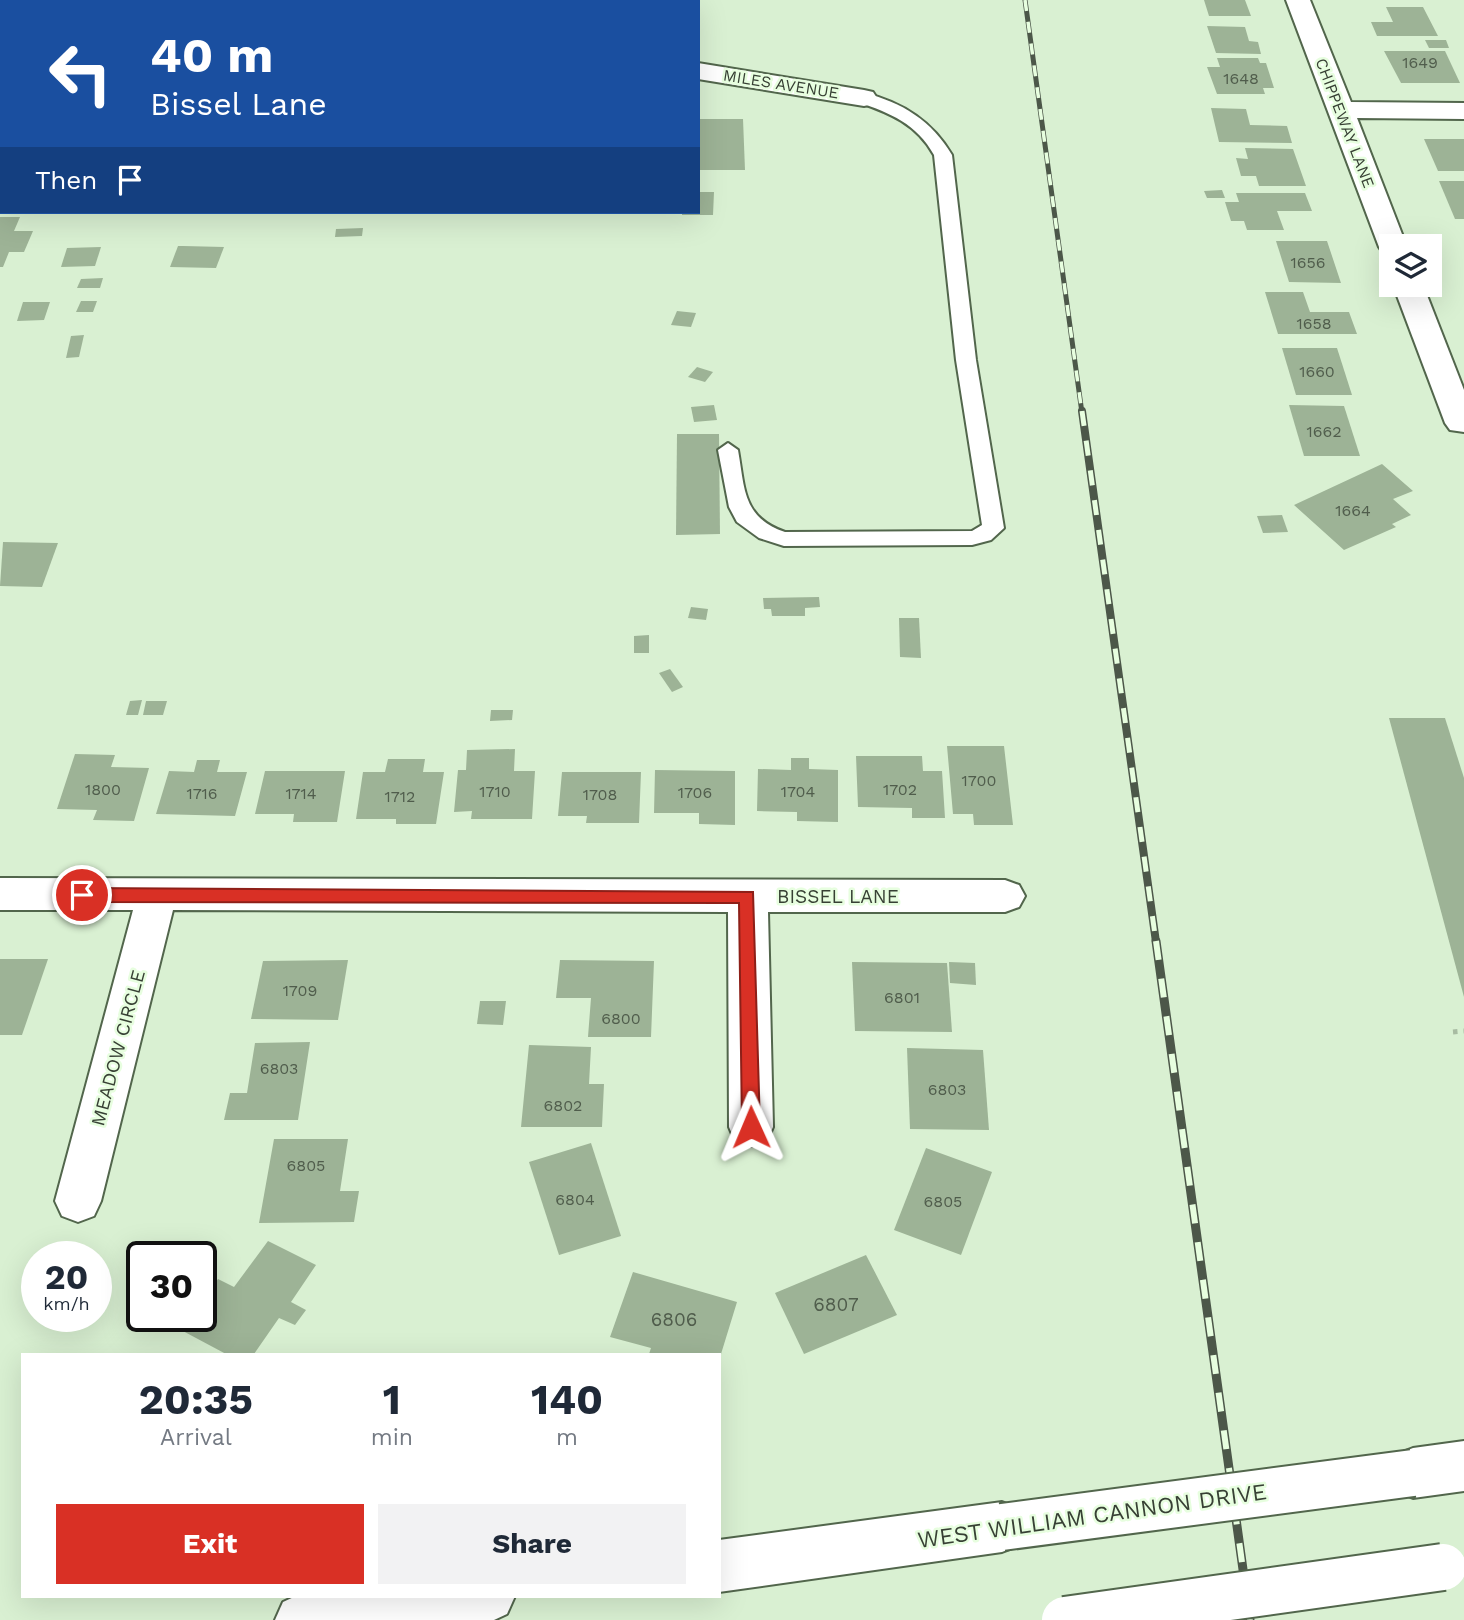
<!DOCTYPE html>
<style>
body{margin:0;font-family:"Work Sans",sans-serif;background:#f2f2f3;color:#1f2937;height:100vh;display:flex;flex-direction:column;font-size:26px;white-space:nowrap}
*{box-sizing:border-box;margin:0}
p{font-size:23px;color:#747a83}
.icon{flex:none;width:38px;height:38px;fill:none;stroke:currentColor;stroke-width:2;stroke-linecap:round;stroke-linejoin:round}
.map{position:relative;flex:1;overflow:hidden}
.side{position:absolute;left:21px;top:1353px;width:700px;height:245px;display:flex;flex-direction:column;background:#fff;border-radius:0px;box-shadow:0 7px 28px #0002}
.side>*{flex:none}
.banner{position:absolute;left:0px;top:0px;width:700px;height:214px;box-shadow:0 7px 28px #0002;background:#1a4fa0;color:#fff;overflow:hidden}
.tools{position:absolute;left:1379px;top:234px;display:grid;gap:14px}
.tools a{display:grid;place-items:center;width:63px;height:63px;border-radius:0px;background:#fff;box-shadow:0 7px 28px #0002;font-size:35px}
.speed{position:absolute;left:21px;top:1241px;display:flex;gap:14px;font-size:35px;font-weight:700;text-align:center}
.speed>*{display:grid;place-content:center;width:91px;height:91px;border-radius:50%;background:#fff;box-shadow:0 7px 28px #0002;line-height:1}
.speed small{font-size:18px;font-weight:400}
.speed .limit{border:4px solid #111;border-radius:10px;background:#fff;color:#111}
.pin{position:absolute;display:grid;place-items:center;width:60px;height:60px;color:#fff;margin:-30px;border:4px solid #fff;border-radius:50%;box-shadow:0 2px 7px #0007}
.me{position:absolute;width:77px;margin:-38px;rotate:359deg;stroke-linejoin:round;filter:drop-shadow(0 0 5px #0008)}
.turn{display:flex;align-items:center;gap:24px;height:147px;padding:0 35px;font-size:32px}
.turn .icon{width:91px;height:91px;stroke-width:2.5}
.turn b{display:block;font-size:49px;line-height:60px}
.then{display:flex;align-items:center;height:66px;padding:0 35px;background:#0003;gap:14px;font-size:26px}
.eta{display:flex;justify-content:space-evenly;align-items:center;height:119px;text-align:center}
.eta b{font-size:42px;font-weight:700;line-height:49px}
.primary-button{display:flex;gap:14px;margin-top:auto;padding:14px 35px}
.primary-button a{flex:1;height:80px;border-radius:0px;background:#d93025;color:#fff;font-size:28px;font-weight:700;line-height:80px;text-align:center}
.primary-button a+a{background:#f2f2f3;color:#1f2937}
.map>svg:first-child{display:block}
</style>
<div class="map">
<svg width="1464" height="1620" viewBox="0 0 1464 1620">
<rect width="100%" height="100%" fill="#d9f0d2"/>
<g fill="#9db396">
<path d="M1204,0H1245L1251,16H1209Z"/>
<path d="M1386,7H1423L1438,36H1377L1371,22H1393Z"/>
<path d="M1207,26L1245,27L1249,41L1258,42L1261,54L1216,53Z"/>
<path d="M1425,40H1446L1449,48H1429Z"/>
<path d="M1384,51H1445L1460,83H1401Z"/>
<path d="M1217,58H1258L1260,63H1266L1274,88H1263L1265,94H1217L1207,67H1220Z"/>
<path d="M1211,108L1246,109L1250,125L1287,126L1292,143L1219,142Z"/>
<path d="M698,119H743L745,170H698Z"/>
<path d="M1424,139H1464V171H1438Z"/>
<path d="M1245,148L1293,149L1306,186H1259L1256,176H1241L1236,158L1248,159Z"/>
<path d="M1439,181H1464V219H1455Z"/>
<path d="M1222,190L1225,198H1207L1204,191Z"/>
<path d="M698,192H714L713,215H682V212H698Z"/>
<path d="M1236,193H1305L1312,211H1277L1284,230H1247L1244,221H1231L1225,202H1239Z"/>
<path d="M0,217H20L14,231H33L24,252H9L3,267H0Z"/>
<path d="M363,228L362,236L335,237L336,229Z"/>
<path d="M1276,241H1327L1341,283L1289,282Z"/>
<path d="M178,246H183L224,247L216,268L170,267Z"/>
<path d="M101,247L95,266L61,267L67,248Z"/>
<path d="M103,278L100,288H77L81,279Z"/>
<path d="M1265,292H1303L1310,312H1349L1357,334H1278Z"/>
<path d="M81,301H97L93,312H76Z"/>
<path d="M23,302H50L44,320L17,321Z"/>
<path d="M677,311L696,313L691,327L671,325Z"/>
<path d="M84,335L79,357L66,358L71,336Z"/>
<path d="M1282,348H1337L1352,395H1296Z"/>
<path d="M697,367L713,372L705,382L688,377Z"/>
<path d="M714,405L717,420L694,422L691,407Z"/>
<path d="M1289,405L1344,406L1360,456H1304Z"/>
<path d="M677,434H719L720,534L676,535Z"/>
<path d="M1382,464L1413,491L1393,499L1411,515L1392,524L1396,527L1344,550L1294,505Z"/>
<path d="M1282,515L1288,532L1263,533L1257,516Z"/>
<path d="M3,542L58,543L42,587L0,586Z"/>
<path d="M819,597L820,607L805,608V616H772L771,609H764L763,598Z"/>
<path d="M691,607L708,609L706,620L688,618Z"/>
<path d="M899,618H919L921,658L900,657Z"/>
<path d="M649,635V653H634V636Z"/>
<path d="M670,669L683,687L672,692L659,673Z"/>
<path d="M142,700L138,715H126L130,701Z"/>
<path d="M146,701H167L163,715H143Z"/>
<path d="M491,710H513L512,720L490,721Z"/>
<path d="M1389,718H1445L1464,778V997Z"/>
<path d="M947,746H1004L1013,825H974L973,814H953Z"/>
<path d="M515,749L514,771H535L532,819H471L472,811L454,812L458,770H466L467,750Z"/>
<path d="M75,754L115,755L111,767L149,768L134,821L93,820L97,810L57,809Z"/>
<path d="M856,756H922L923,771H942L945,818H912V808L858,807Z"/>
<path d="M791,758H809V769L838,770V822L797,821V812L757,811L758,769L791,770Z"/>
<path d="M388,759H425L423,772H444L436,824H396V819H356L363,772H385Z"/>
<path d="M197,760H220L217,772H247L235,816L156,814L169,771L194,772Z"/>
<path d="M655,770L735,771V825L699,824V813H654Z"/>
<path d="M265,771H345L337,822H293L294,814H255Z"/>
<path d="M562,772H641L639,823H586L587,816H558Z"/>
<path d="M0,959H48L22,1035H0Z"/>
<path d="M348,960L338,1020L251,1019L263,961Z"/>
<path d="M560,960L654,961L651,1037H588L591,998H556Z"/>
<path d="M852,962L947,963L952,1032L855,1031Z"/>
<path d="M949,962L975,963L976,985L950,983Z"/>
<path d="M480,1001H506L503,1025L477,1024Z"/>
<path d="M310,1042L298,1120H224L230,1093H247L255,1043Z"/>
<path d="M529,1045L591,1047L589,1084H604L602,1127H521Z"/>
<path d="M907,1048L983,1050L989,1130L910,1129Z"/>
<path d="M274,1139H348L340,1191H359L354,1222L259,1223Z"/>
<path d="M591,1143L621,1236L559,1255L529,1162Z"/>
<path d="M926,1148L992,1172L961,1255L894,1230Z"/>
<path d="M268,1241L316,1265L291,1302L306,1310L295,1325L279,1318L254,1354H226L181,1330L192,1316H201V1303L218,1279L234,1287Z"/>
<path d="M866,1255L897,1315L804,1354L775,1293Z"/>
<path d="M633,1272L737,1302L721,1354H649L651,1348L610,1337Z"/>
</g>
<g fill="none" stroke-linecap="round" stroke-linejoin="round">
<g stroke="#52664c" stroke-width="4">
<path id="service" d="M864,93C902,102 932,121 952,155L976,360L1004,528L991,540L972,545L784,546L759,538L737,522L729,507L718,450L728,443L738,450C745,489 742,517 785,532L972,531L982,525L956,360L934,155C917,124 890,113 858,102L856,98L858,94Z"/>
</g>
<g stroke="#52664c" stroke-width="4">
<g id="minor">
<path d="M536,0H560L535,2Z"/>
<path d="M1286,0H1310L1351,102L1464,103V119L1357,118L1407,247H1391V255L1383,253L1379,247Z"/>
<rect x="0" y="34" width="2" height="16"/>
<path d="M698,63L864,90L873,92L877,98L873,104L864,106L698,79Z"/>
<path d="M1393,285H1423L1464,390V432L1450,430L1445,423Z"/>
<path d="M0,878L1005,880L1019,885L1025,896L1019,907L1005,912H768L773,1127L767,1141L751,1146L735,1141L729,1127L728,912L173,910L101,1201L94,1216L78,1222L62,1216L55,1201L133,910H0Z"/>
</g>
</g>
<g stroke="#52664c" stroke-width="4">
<g id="secondary">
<path d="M1464,1441V1491L1413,1498L1395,1491L1388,1473L1395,1455L1413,1448Z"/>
<path d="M1002,1502L1020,1509L1027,1527L1020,1545L1002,1552L719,1592V1540Z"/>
<path d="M296,1596H515L507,1614L494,1620H275L283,1602Z"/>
</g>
</g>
<path stroke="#a8bba2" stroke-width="5" stroke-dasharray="4.5 6" stroke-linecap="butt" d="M1453,1032L1464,1031"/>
<use href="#service" fill="#fff" fill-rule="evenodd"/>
<use href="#minor" fill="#fff" fill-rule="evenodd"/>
<use href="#secondary" fill="#fff" fill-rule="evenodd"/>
<g stroke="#4c5749" stroke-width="5">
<path id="rail-far2" d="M1025,0L1082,413"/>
</g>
<g stroke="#4c5749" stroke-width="8">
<path id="rail-far1" d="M1082,411L1156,942"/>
</g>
<g stroke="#4c5749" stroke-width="9">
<path id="rail" d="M1156,941L1250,1620"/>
</g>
<use href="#rail-far2" stroke="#e7fedf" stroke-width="3.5" stroke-dasharray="11" stroke-linecap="butt"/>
<use href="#rail-far1" stroke="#e7fedf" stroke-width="5" stroke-dasharray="15" stroke-linecap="butt"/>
<use href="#rail" stroke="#e7fedf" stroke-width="6" stroke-dasharray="19" stroke-linecap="butt"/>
<g stroke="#52664c" stroke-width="50" stroke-linecap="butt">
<g id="secondary-bridge">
<path d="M1002,1527L1413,1473"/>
<path d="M1065,1620L1443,1567"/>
</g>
</g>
<use href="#secondary-bridge" stroke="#fff" stroke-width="46"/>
</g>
<path fill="#d93025" stroke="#8d1f18" stroke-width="2" d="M82,888L753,892L760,1127L757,1133L751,1135L745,1133L742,1127L739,903L82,902L74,895Z"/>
<g text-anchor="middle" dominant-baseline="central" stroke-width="5" stroke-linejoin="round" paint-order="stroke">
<g font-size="16" fill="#505d4c">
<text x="1420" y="62">1649</text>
<text x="1241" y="78">1648</text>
<text x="1308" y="262">1656</text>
<text x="1314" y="323">1658</text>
<text x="1317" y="371">1660</text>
<text x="1324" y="431">1662</text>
<text x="1353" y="510">1664</text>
<text x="979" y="780">1700</text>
<text x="103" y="789">1800</text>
<text x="900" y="789">1702</text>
<text x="495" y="791">1710</text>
<text x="798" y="791">1704</text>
<text x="695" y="792">1706</text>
<text x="202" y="793">1716</text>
<text x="301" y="793">1714</text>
<text x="600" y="794">1708</text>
<text x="400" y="796">1712</text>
<text x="300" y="990">1709</text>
<text x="902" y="997">6801</text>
<text x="621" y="1018">6800</text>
<text x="279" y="1068">6803</text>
<text x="947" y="1089">6803</text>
<text x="563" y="1105">6802</text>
<text x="306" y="1165">6805</text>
<text x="575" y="1199">6804</text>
<text x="943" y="1201">6805</text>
</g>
<g font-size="16" fill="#374034" stroke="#e7fedf">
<text transform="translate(781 84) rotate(9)">MILES AVENUE</text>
<text transform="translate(1345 123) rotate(69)">CHIPPEWAY LANE</text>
</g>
<g font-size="19" fill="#374034" stroke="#e7fedf">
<text x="838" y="896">BISSEL LANE</text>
<text transform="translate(118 1048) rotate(-75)">MEADOW CIRCLE</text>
</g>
<g font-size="19" fill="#505d4c">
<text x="836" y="1304">6807</text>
<text x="674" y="1319">6806</text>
</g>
<g font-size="23" fill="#374034" stroke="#e7fedf">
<text transform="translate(1092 1516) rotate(-8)">WEST WILLIAM CANNON DRIVE</text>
</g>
</g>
</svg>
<div class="tools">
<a><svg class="icon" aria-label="layers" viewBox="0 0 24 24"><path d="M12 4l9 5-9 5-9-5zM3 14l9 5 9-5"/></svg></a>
</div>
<div class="speed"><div>20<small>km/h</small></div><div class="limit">30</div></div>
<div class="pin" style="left:82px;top:895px;background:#d93025"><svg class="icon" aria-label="arrive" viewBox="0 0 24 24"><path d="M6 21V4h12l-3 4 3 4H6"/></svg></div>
<svg class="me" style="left:751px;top:1127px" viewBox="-20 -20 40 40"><path d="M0-17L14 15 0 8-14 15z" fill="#d93025" stroke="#fff" stroke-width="4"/></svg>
<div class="banner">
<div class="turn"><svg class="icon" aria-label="left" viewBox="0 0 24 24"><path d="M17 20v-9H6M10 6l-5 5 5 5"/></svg><div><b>40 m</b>Bissel Lane</div></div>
<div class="then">Then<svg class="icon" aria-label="arrive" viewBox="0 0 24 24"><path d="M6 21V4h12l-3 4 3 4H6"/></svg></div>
</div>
<section class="side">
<div class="eta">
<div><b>20:35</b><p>Arrival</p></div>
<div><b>1</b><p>min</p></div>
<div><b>140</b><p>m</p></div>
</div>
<div class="primary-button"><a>Exit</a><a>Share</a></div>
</section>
</div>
